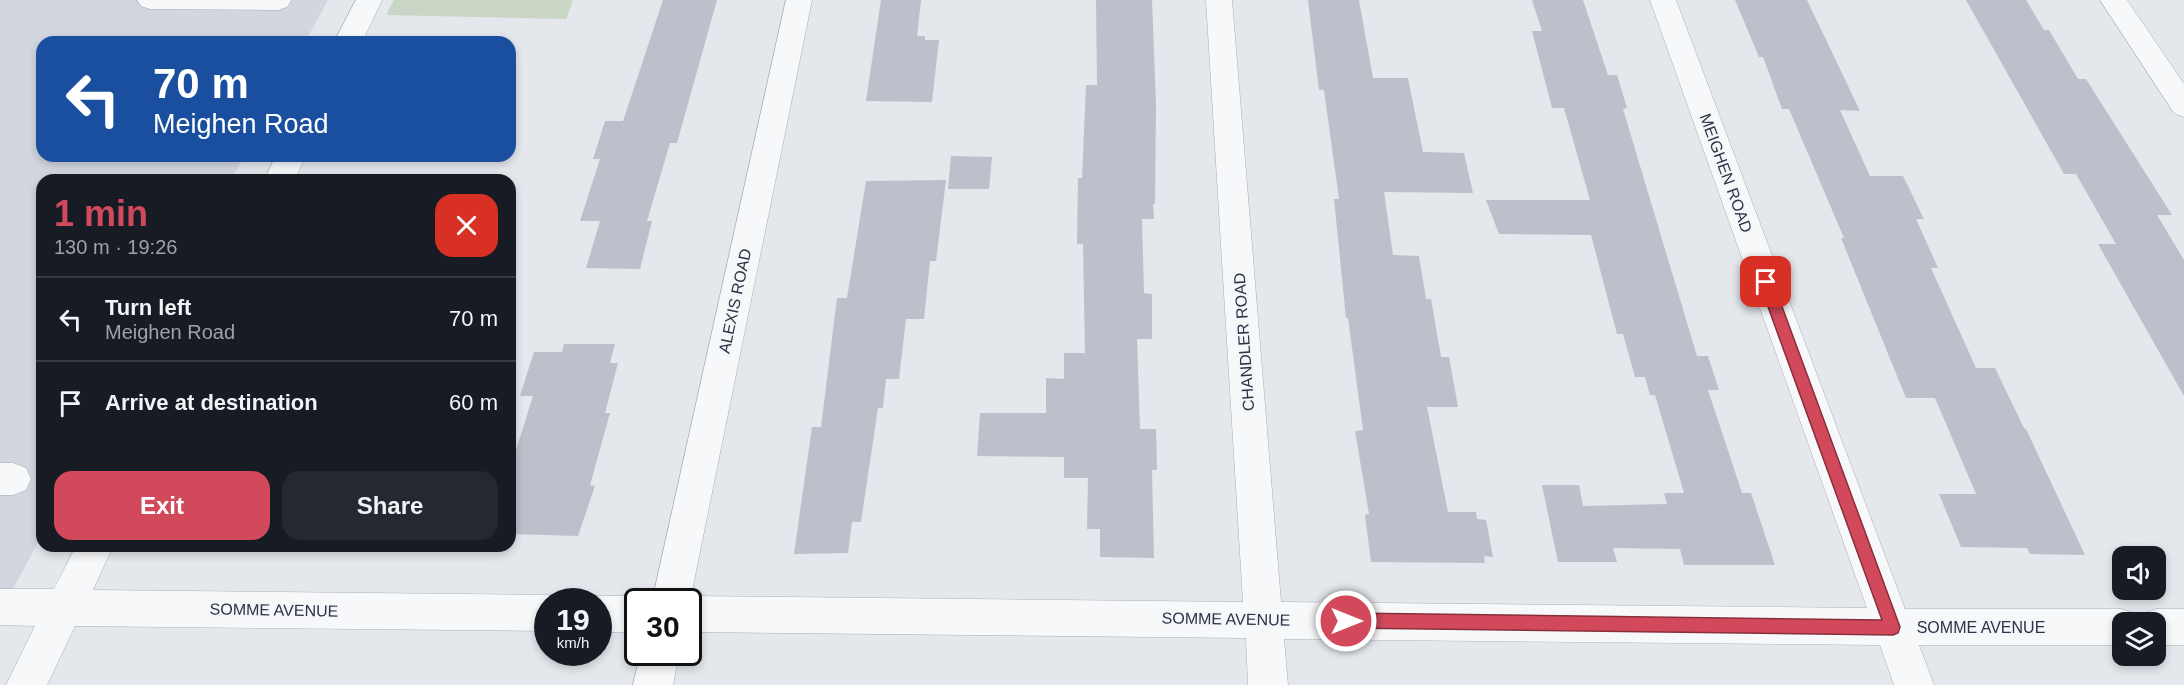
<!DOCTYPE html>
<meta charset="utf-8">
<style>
body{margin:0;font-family:Helvetica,sans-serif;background:#242831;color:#f1f3f6;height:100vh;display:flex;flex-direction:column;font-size:22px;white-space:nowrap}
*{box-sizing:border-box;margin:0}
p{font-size:20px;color:#9ea1a6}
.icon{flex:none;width:33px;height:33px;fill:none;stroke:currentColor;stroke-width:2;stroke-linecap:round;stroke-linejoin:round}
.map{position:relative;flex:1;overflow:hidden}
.details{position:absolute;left:36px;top:174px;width:480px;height:378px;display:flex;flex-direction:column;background:#171b24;border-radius:18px;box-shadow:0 3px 9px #0003}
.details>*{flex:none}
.hud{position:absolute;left:36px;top:36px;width:480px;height:126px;border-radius:18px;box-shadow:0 3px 9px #0003;background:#1a4fa0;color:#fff;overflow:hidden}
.tools{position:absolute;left:2112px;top:546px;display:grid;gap:12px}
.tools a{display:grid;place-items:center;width:54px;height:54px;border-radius:12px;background:#171b24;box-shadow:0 3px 9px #0003;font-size:30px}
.speed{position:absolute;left:534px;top:588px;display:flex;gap:12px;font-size:30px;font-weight:700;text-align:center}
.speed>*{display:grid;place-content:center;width:78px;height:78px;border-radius:50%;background:#171b24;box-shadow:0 3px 9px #0003;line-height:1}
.speed small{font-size:15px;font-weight:400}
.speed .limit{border:3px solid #111;border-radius:9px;background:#fff;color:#111}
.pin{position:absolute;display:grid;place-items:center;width:51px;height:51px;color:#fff;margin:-26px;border-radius:12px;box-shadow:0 3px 9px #0006}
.me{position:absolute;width:66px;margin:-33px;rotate:90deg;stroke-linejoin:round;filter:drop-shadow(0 0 4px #0008)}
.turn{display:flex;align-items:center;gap:21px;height:126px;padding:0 18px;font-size:27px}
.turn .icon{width:78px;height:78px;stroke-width:2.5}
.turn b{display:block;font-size:42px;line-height:51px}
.round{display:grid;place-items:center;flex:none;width:63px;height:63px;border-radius:18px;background:#242831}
.overview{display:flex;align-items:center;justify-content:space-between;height:102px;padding:0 18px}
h1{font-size:36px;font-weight:700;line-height:45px;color:#d1495b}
.cta{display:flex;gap:12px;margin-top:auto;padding:12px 18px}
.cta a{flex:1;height:69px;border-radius:18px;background:#d1495b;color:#fff;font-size:24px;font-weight:700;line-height:69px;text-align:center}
.cta a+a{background:#242831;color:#f1f3f6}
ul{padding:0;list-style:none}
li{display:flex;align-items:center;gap:18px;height:84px;padding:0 18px;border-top:2px solid #363941}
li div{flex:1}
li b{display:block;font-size:22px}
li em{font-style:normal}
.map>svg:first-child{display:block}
</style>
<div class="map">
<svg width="2184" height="685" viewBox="0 0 2184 685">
<rect width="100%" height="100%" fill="#e4e7ec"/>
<path fill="#d2d6de" d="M0,0H328L305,42H42V156H244L231,180H42V535L0,613Z"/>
<path fill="#c9d6c5" d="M394,0H573L566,19L386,15Z"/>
<g fill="#bbc0ca">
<path d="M663,0H717L677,143H670L647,221H652L640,269L586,268L600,221H580L600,159H593L605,121H623Z"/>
<path d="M881,0H921L917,36H925V40H939L932,102L866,101Z"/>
<path d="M1096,0H1152L1156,105L1155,204H1153L1154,219H1142L1144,293L1152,294V339H1137L1140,429H1156L1157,470H1152L1154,558L1100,557V529H1087L1088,478H1064V457L977,456L980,413H1046V378L1064,379V353H1085L1083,244H1077L1078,178H1082L1086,85H1097Z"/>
<path d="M1308,0H1359L1373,78H1408L1423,152L1464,153L1473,193L1384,192L1393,255L1419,256L1426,299H1431L1441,357H1449L1458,407H1427L1448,512H1476L1477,519L1486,520L1493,557L1484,556L1485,563L1371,562L1365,515L1369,514L1355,431L1363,430L1348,318H1346L1334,199H1339L1324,90H1319Z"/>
<path d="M1532,0H1583L1608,75H1617L1627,108L1623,109L1697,356H1708L1719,390H1708L1742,493H1751L1775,565H1684L1680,549L1613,548L1617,562H1558L1542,485H1579L1583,506L1667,504L1664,493H1684L1655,395H1650L1645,377H1635L1623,334H1617L1591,235L1499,234L1486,200H1590L1564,108H1552L1532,31H1542Z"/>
<path d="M1735,0H1807L1860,111L1840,110L1870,176H1903L1924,219H1916L1938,268H1931L1976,368H1995L2024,428L2026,429L2085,555L2030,554L2027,548L1961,547L1939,494H1976L1935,398H1906L1841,238H1844L1789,109H1782L1763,57H1759Z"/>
<path d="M1966,0H2026L2044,30H2049L2078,79H2086L2172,215H2157L2184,260V396L2098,244H2116L2076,174H2064Z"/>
<path d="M951,156L992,157L989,189H948Z"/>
<path d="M946,180L936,261H930L924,319H906L899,379H886L883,408H878L861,522H852L848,553L794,554L812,427H821L837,298H847L866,181Z"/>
<path d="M564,344H615L610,363H618L605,413H610L590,485L595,486L578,536L510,534V469L533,396H520L534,352H562Z"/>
</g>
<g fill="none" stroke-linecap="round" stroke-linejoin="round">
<g stroke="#a9aeb7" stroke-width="1">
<g id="minor">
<path d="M137,0H291V1L287,7L278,10L150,9L141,6Z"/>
<path d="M356,0H382L362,42H334Z"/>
<path d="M786,0H812L691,596L1243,602L1206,0H1232L1281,602L1867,608L1650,0H1676L1905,609H2122L2135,614L2139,622L2143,614L2156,609H2184V645H2156V622H2122V645H1919L1934,685H1894L1880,645L1284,639L1288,685H1248L1246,638L688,632V602H652Z"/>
<path d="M2100,0H2127L2184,84V117L2174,113Z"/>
<path d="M276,156H306L294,180H264Z"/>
<path d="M0,463H13L26,468L31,479L26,490L13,495H0Z"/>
<path d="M76,546H113L93,590L548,595L562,602H548V631L75,626L47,685H6L35,626L0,625V589H54Z"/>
<path d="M598,596H638L652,602H638V632H598V602H584Z"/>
<path d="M641,652H679L673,685H633Z"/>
</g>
</g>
<use href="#minor" fill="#f7f8fa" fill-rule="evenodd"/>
</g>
<path fill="#d1495b" stroke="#882f3b" stroke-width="1.5" d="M1766,277L1773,282L1900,627L1898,633L1893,635L1346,628L1340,626L1338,621L1340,615L1346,613L1882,620L1759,282Z"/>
<g text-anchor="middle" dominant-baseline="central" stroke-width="4.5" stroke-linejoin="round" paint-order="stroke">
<g font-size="16" fill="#2b3445" stroke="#f4f6f9">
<text transform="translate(1726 173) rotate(70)">MEIGHEN ROAD</text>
<text transform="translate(735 301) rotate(-78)">ALEXIS ROAD</text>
<text transform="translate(1244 342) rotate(-94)">CHANDLER ROAD</text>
<text transform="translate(274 610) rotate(1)">SOMME AVENUE</text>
<text transform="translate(1226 619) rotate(1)">SOMME AVENUE</text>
<text x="1981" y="627">SOMME AVENUE</text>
</g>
</g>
</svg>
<div class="tools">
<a><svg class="icon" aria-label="sound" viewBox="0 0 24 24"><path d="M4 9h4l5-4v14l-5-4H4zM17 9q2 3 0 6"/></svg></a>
<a><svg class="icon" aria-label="layers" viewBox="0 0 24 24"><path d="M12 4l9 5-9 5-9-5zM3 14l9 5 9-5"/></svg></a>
</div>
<div class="speed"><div>19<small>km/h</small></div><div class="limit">30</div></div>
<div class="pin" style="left:1766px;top:282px;background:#d93025"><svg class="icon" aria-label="arrive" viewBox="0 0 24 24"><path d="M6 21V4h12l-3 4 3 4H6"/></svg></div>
<svg class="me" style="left:1346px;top:621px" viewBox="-20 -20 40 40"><circle r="17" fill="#d1495b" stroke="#fff" stroke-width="3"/><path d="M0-11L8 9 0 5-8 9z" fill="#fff"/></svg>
<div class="hud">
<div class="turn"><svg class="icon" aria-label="left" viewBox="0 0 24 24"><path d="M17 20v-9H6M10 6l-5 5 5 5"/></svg><div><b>70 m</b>Meighen Road</div></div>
</div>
<section class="details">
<div class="overview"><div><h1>1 min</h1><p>130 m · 19:26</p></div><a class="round" style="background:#d93025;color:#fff"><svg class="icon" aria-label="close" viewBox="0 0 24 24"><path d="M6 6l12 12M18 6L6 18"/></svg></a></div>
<ul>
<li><svg class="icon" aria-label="left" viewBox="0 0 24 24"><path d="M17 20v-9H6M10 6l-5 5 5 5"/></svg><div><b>Turn left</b><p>Meighen Road</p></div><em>70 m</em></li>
<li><svg class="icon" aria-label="arrive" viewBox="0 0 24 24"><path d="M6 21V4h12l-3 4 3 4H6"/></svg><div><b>Arrive at destination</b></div><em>60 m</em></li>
</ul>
<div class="cta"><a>Exit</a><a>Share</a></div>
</section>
</div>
